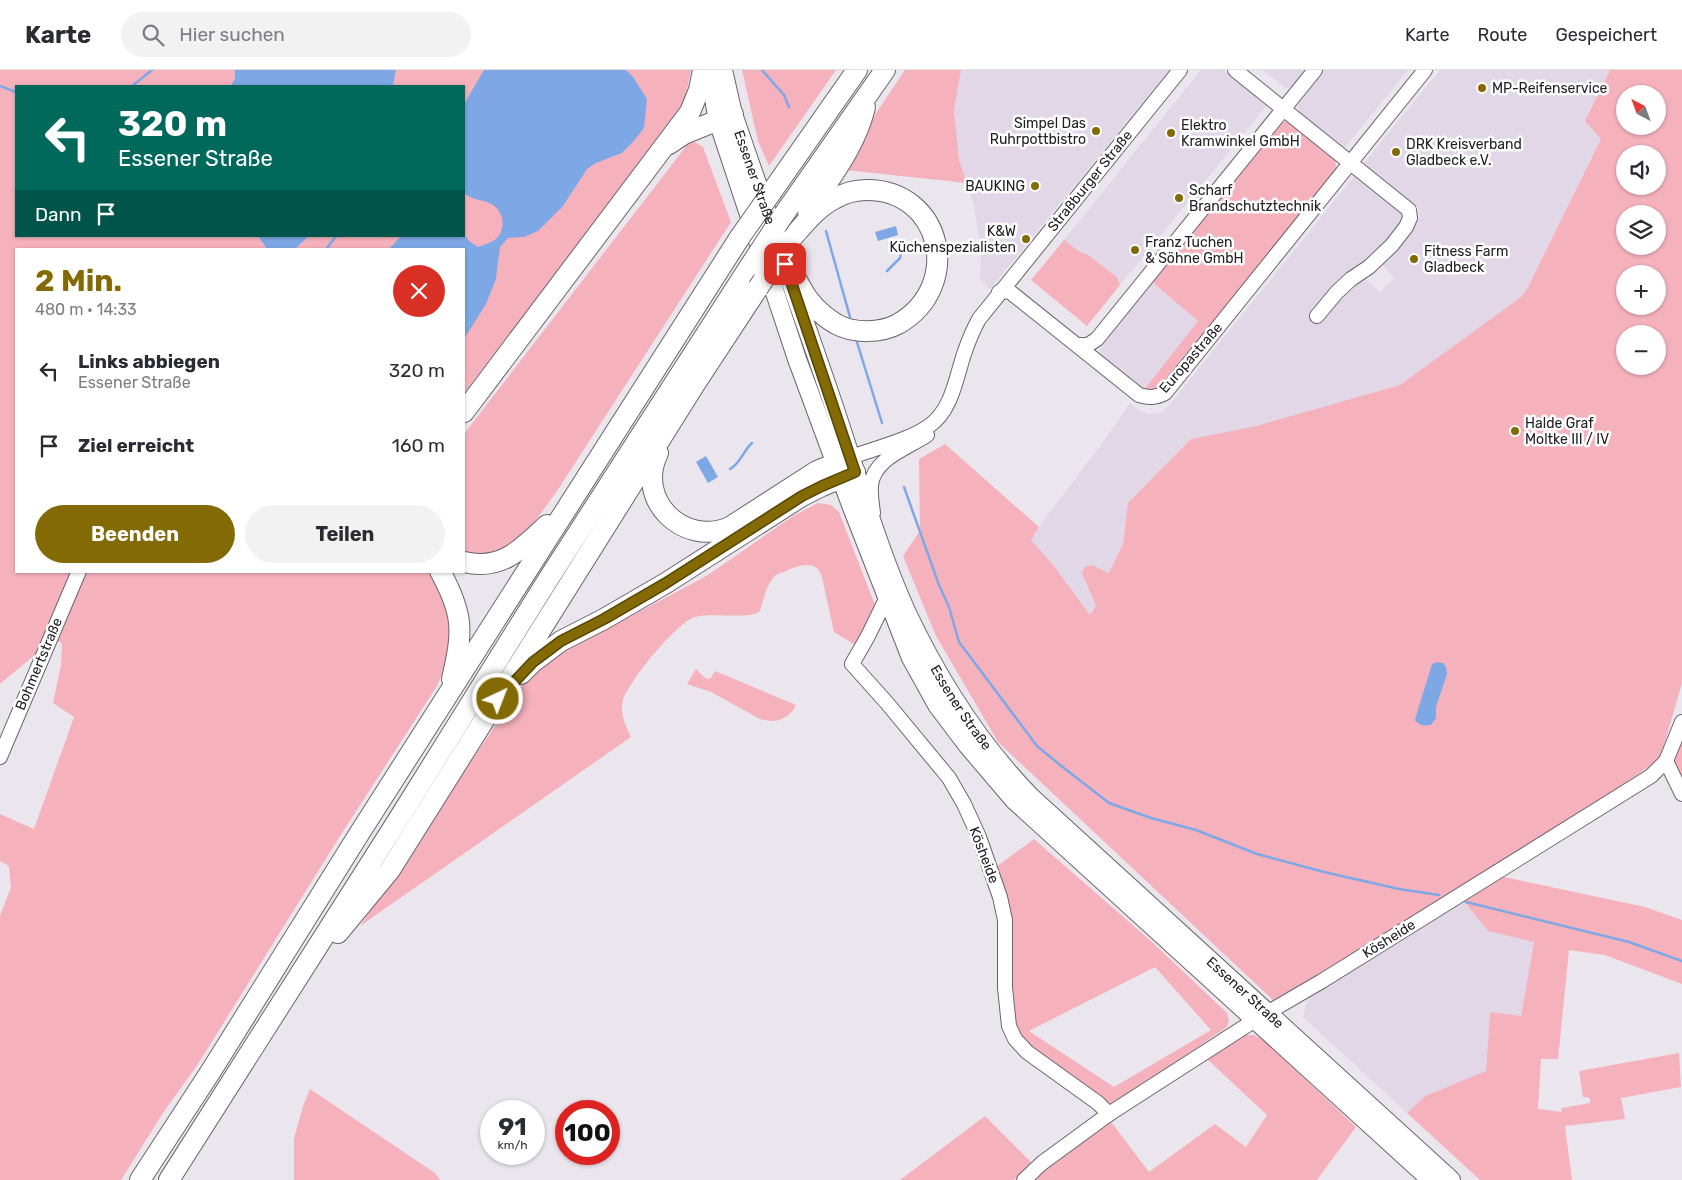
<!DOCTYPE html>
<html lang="de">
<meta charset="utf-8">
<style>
body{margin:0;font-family:Rubik,sans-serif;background:#f2f2f3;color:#2b2b33;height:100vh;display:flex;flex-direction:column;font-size:19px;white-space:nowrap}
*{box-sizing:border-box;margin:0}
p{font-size:16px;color:#7c7c81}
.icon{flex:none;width:28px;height:28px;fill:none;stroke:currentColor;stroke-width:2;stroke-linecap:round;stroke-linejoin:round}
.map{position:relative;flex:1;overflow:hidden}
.sheet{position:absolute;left:15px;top:178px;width:450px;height:325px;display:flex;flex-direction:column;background:#fff;border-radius:0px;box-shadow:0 1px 4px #0004}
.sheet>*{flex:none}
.guide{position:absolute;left:15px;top:15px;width:450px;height:152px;border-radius:0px;box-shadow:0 1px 4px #0004;background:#00695c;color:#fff;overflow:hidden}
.needle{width:32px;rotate:319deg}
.controls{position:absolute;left:1616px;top:15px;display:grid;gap:10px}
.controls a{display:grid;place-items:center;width:50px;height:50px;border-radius:50%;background:#fff;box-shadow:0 1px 4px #0004;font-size:25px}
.speed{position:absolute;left:480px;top:1030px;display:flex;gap:10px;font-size:25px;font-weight:700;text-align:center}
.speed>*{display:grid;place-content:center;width:65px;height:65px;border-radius:50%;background:#fff;box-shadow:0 1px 4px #0004;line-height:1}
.speed small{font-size:12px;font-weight:400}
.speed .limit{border:8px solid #d22;background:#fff;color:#111}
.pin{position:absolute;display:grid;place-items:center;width:42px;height:42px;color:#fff;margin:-21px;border-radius:10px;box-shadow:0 2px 8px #0006}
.me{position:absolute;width:55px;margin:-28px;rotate:43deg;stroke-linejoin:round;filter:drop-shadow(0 0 4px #0008)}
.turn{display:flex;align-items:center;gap:18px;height:105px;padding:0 20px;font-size:22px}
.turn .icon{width:65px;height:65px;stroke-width:2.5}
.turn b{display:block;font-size:35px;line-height:42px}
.then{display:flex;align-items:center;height:48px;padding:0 20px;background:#0003;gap:10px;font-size:19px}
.round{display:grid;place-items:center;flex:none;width:52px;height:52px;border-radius:26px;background:#f2f2f3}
.overview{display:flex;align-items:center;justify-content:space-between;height:85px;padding:0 20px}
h1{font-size:30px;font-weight:700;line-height:38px;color:#836a04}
.cta{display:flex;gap:10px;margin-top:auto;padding:10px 20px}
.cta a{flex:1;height:58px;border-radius:30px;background:#836a04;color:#fff;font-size:20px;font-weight:700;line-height:58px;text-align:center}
.cta a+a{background:#f2f2f3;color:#2b2b33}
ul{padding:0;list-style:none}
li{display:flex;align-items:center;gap:15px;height:75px;padding:0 20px}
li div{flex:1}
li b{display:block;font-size:19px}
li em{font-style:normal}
header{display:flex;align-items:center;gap:30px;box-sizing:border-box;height:70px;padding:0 25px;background:#fff;border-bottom:1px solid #e1e1e2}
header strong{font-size:24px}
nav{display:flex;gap:28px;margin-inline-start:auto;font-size:18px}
.search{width:350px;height:45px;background:#f2f2f3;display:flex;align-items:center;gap:12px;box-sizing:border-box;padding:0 18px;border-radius:28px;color:#7c7c81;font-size:19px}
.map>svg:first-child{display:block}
</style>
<header>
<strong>Karte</strong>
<div class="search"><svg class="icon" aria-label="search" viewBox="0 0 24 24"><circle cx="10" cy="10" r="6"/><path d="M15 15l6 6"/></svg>Hier suchen</div>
<nav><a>Karte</a><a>Route</a><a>Gespeichert</a></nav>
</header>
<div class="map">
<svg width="1682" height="1110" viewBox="0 0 1682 1110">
<rect width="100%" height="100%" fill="#ebe6ee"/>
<g fill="#e1d7e7">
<path d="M961,0H1169L990,219L980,209L981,180L974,135L959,90L954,40Z"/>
<path d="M1201,0H1223L1232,7L1234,6L1267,35L1120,215L1117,207L1088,185L1080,182L1064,170Z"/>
<path d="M1262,0H1306L1294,16L1286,18Z"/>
<path d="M1324,0H1408L1345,77L1341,76L1301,46L1298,38V33Z"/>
<path d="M1440,0H1610L1585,51L1601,69L1527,219L1521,227L1400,315L1256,356L1191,369L1128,433L1123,474L1109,503L1099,498L1087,516L1096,536L1090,545L1054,496L1031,470L1046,447L1101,375L1130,333L1136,338L1148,344L1160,343L1167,338L1355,105L1404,142L1403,151L1395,163L1368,186L1356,200L1380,222L1394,208L1384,197L1383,193L1416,152L1419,147V140L1417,136L1409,132L1367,98L1364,93Z"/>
<path d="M1152,212L1198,251L1143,321L1100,286V281L1101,274Z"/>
<path d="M1462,829L1488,861L1534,872L1521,946L1490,942L1486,1001L1425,1026L1407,1043L1303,947L1308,928Z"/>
</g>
<g fill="#f5b2bd" fill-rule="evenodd">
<path d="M0,0H235V9L230,16H16V166H258L267,179H16V501H433L453,552L452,581L437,616L340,766L198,994L163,1043L121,1110H0V846L11,817L9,796L0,791V744L34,759L74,647L53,633L61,595L62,573L57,571L37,583L0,614Z"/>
<path d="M396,0H691L684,34L464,324V179H295L309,166H464V16H393Z"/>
<path d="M742,0H836L769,96L758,71Z"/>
<path d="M905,0H961L954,40L959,90L967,113L845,100L872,49Z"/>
<path d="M1610,0H1682V613L1660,689L1572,750L1274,931L998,672L936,566L903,486L920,461L919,389L945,374L1039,457L1031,470L1054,496L1090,545L1096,536L1082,503L1085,497L1092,495L1109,503L1123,474L1128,433L1191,369L1256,356L1400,315L1521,227L1527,219L1601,69L1585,51ZM1625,24H1658V56H1625ZM1625,84H1658V116H1625ZM1625,144H1658V176H1625ZM1625,204H1658V236H1625ZM1625,264H1658V296H1625Z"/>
<path d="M1287,51L1335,89L1336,96L1334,105L1162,316L1157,320L1143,321L1198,251L1152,212L1281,53Z"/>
<path d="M691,70L703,77L731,152L557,421L531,457L508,476L471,489L464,485V364Z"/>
<path d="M1064,170L1080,182L1088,185L1117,207L1120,215L1087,256L1031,210Z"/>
<path d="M818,433L831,435L839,442L875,535L857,576L834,562L822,507C817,489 799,495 786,501C781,503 776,504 773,508C766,517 763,531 760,541C750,550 712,542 695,547C677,552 629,611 623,630C619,643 626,656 631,667L360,856L524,613L547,591L708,505L793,446Z"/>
<path d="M696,599L705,608L710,609L715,601L796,635C789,649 776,654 760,649L711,622L687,614Z"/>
<path d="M1682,667V708L1673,688Z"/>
<path d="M1034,769L1152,872L1227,943L1229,951L1227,957L1114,1034L1104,1031L1056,997L1015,964L996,797ZM1155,897L1211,960L1114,1017L1029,961Z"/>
<path d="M1504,807L1645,837L1682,850V914L1605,885L1569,880L1558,989H1541L1538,1039L1561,1042L1562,1038L1590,1033V1028L1583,1027L1579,1001L1679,983L1681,1017L1621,1028L1625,1049L1565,1056L1572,1110H1480L1407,1043L1425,1026L1486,1001L1490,942L1521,946L1534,872L1488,861L1462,829Z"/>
<path d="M1243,965H1254L1265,971L1356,1057L1317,1110H1030L1109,1049L1149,1102L1215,1054L1246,1077L1267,1045L1207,989Z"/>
<path d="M310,1019L435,1103L440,1110H294V1068L303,1036Z"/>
<path d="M985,1046L1032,1093L1014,1110H900Z"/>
</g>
<g fill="#7ea8e5">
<path d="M235,0H396L393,16H230L235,9Z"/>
<path d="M484,0H626L633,7L647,29L644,58L633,72L622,83L596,93L587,99L563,136L538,161L524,167L508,168L500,177L496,209L486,234L464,269V179H389L401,166H464V164L469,171L478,177C483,175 491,173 496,169C507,159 504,139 489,133C480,129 472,130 464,123V34Z"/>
<path d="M896,156L898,165L878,171L875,162Z"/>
<path d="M258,166H309L295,179H267Z"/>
<path d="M706,386L718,407L708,413L696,392Z"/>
<path d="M1437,592L1443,593L1446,597L1447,604L1436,637V648L1431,655C1424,656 1420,656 1415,650L1416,646L1432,594Z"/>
</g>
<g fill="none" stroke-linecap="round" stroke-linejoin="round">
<g stroke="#7ea8e5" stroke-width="2.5">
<path d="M762,0L784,25L789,37"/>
<path d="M0,16L16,22"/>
<path d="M132,16L152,0"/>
<path d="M826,161L850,247"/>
<path d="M327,178L336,166"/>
<path d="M887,201L900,188L902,178"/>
<path d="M856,269L882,353"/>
<path d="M730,399C741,393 743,381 752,373"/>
<path d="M904,417L939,515L949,537L959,572L1037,676L1060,695L1109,733L1151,748L1196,760L1257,784L1324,802L1399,819L1439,825"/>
<path d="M1466,832L1629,872L1682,891"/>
</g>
<g stroke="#6a656d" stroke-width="16">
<g id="minor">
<path d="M1235,0L1409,140L1410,148L1406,157L1392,175L1369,197L1351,209L1337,222L1317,246"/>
<path d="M999,222L1009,221L1139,325C1149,328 1155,328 1165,323L1425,0"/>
<path d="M1077,275H1088L1097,269L1315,0"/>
<path d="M851,387C876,378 907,371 929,356C952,340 956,308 964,284C968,272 973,260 979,249L1180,0"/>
<path d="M873,443C872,434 870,424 871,415C874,388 908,378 927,365"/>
<path d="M887,527L868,566L852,594L887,633L949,708L964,734L979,767L1000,827L1005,850V918L1009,956L1015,969L1027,982L1098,1033L1109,1044"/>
<path d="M0,687L79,501"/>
<path d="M1666,691L1682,724"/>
<path d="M1024,1110L1042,1093L1109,1044L1255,950L1322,911L1651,706L1666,691L1682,652"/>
</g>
</g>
<g stroke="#6a656d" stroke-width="20">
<g id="major">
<path d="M709,0L718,51L797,289L851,435L911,588L937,635L968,676L1014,730L1431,1110"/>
<path id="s1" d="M723,0L733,44L777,171"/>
<path id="s2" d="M790,210C808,262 827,314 844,367C863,425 881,485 906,541C938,609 979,674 1032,728L1451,1110"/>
</g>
</g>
<g stroke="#6a656d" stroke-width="22">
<g id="highway">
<path d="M669,74L684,64L733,44"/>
<path d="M773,120L857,0"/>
<path d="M808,142C829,109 856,76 865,37"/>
<path d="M782,147L885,0"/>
<path d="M785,195C793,201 795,207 800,216C808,232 821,245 836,254C854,264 881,263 898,254C964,216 942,120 867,120C855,120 844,123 834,129C816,138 803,156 790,170"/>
<path d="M464,342L690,42L699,20L703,0"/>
<path d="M658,383C635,430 683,477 730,457L817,401L851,387"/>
<path d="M464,492C501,501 522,479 547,455"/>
<path d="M440,501C464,545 463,561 452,609"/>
<path d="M521,604L533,592L561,571L604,549L666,513L802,426L822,416L855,402"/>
<path d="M338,863L390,800L695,314L758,218"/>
<path d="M140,1110L211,1001L359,764L740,167"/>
<path d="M169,1110L398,750L549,508L750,196"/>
</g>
</g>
<use href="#minor" stroke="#fff" stroke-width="14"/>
<use href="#major" stroke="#fff" stroke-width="18"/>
<use href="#highway" stroke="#fff" stroke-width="20"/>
<g stroke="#6a656d" stroke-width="22" stroke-linecap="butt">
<g id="highway-bridge">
<path d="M740,167L773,120"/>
<path d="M750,196L782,147"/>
<path d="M758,218L790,170"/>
</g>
</g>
<use href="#highway-bridge" stroke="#fff" stroke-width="20"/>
</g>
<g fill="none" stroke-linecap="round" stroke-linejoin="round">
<g stroke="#554503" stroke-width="12">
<path id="route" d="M498,629L533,592L561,571L604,549L666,513L802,426L822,416L855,402L785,194"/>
</g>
<use href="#route" stroke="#836a04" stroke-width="9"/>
</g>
<g fill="#836a04" stroke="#fff" stroke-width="2">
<circle cx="1482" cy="18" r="5"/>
<circle cx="1096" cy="61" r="5"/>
<circle cx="1171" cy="63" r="5"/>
<circle cx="1396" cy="82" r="5"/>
<circle cx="1035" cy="116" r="5"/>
<circle cx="1179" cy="128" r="5"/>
<circle cx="1026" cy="169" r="5"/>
<circle cx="1135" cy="180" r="5"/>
<circle cx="1414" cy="189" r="5"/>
<circle cx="1515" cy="361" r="5"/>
</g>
<g text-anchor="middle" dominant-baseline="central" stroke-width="5" stroke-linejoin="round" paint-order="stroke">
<g font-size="14" fill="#222024" stroke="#fff" text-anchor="start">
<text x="1492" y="18">MP-Reifenservice</text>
<text x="1086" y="53" text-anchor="end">Simpel Das<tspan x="1086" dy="16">Ruhrpottbistro</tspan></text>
<text x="1181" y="55">Elektro<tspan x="1181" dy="16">Kramwinkel GmbH</tspan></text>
<text x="1406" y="74">DRK Kreisverband<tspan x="1406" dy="16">Gladbeck e.V.</tspan></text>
<text x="1025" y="116" text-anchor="end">BAUKING</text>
<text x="1189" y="120">Scharf<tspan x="1189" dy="16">Brandschutztechnik</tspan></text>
<text x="1016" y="161" text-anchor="end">K&amp;W<tspan x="1016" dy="16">Küchenspezialisten</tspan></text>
<text x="1145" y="172">Franz Tuchen<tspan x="1145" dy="16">&amp; Söhne GmbH</tspan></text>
<text x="1424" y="181">Fitness Farm<tspan x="1424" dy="16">Gladbeck</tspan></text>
<text x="1525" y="353">Halde Graf<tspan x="1525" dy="16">Moltke III / IV</tspan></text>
</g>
<g font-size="14" fill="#222024" stroke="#fff">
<text stroke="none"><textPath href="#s1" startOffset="112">Essener Straße</textPath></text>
<text transform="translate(1090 111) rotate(-51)">Straßburger Straße</text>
<text transform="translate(1191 288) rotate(-49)">Europastraße</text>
<text transform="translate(39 594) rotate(-67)">Bohmertstraße</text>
<text stroke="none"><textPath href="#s2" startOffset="462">Essener Straße</textPath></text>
<text transform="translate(984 785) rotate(69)">Kösheide</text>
<text transform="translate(1389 869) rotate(-32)">Kösheide</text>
<text stroke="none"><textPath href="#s2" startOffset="866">Essener Straße</textPath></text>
</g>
</g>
</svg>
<div class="controls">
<a><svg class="needle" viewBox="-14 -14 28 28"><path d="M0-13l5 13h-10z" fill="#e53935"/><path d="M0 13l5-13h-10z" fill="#7c7c81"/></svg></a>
<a><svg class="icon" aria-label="sound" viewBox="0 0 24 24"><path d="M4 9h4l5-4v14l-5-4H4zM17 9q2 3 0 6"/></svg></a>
<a><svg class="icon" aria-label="layers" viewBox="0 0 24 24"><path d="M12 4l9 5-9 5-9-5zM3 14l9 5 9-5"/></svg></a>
<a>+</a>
<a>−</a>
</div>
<div class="speed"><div>91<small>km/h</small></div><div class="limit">100</div></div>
<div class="pin" style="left:785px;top:194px;background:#d93025"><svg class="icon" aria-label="arrive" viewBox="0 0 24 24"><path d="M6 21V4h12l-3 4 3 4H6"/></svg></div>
<svg class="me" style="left:498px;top:629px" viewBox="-20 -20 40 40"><circle r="17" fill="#836a04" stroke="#fff" stroke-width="3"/><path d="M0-11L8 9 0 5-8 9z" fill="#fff"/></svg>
<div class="guide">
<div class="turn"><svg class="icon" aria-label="left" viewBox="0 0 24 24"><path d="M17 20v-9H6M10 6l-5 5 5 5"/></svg><div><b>320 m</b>Essener Straße</div></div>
<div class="then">Dann<svg class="icon" aria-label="arrive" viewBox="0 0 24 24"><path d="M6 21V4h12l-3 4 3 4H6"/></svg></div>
</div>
<section class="sheet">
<div class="overview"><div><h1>2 Min.</h1><p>480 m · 14:33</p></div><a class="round" style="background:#d93025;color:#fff"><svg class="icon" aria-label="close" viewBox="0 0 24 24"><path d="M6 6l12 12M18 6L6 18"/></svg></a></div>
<ul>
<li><svg class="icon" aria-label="left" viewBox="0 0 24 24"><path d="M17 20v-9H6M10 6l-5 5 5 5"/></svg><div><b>Links abbiegen</b><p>Essener Straße</p></div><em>320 m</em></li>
<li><svg class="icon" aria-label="arrive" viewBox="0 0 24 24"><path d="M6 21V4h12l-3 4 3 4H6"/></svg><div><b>Ziel erreicht</b></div><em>160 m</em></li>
</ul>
<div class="cta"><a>Beenden</a><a>Teilen</a></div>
</section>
</div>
